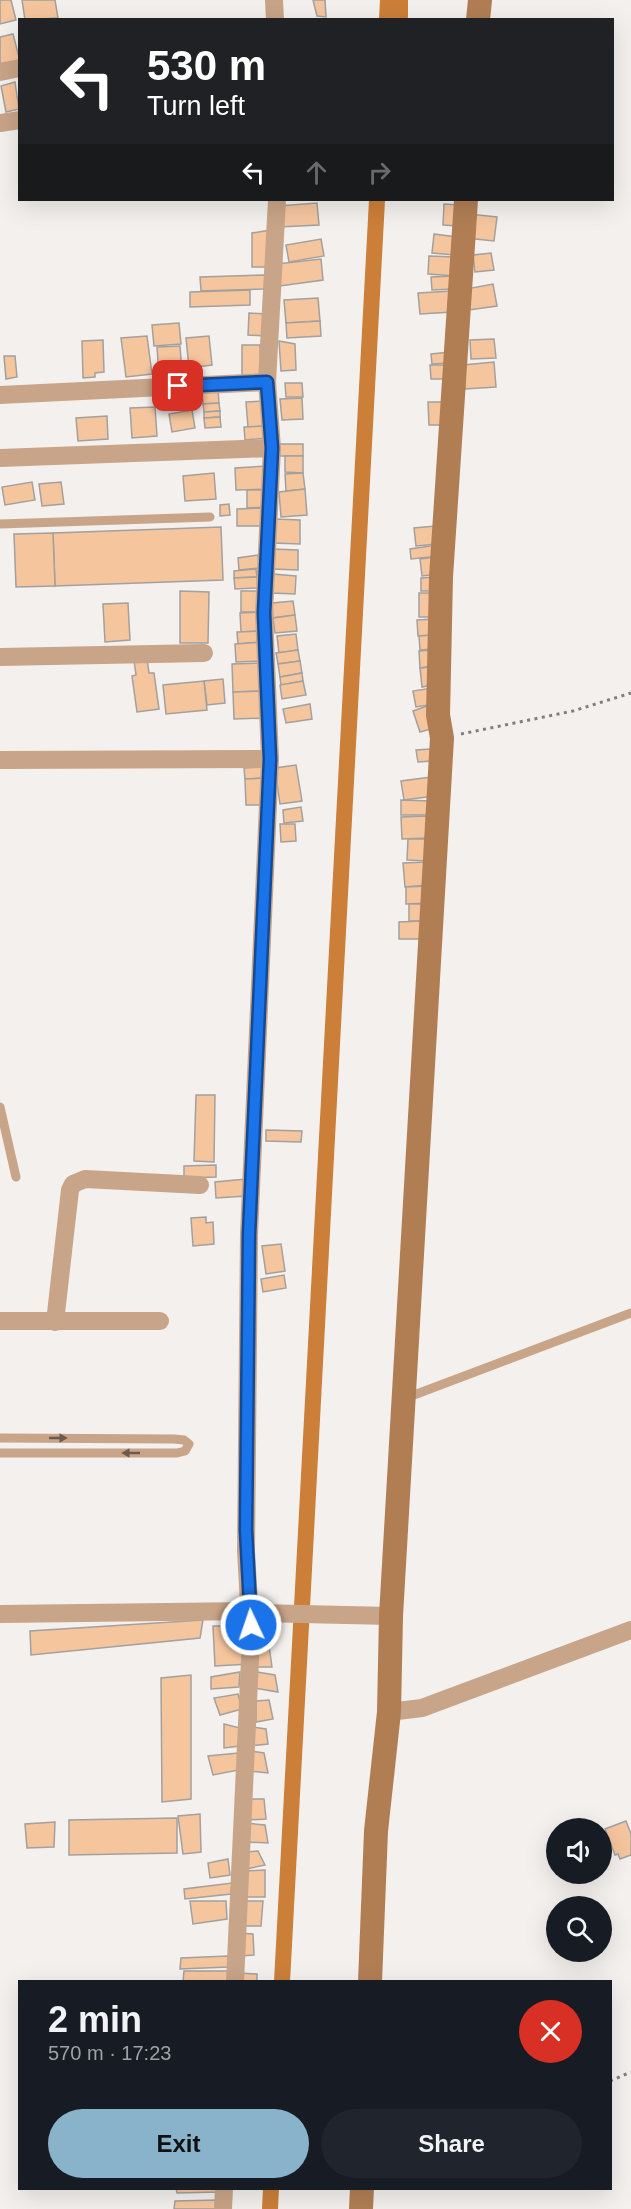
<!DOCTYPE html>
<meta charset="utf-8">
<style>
body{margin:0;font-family:Arial,sans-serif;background:#20242c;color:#f1f3f6;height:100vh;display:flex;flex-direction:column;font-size:22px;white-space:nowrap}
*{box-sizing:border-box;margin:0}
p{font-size:20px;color:#9ea1a6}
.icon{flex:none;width:33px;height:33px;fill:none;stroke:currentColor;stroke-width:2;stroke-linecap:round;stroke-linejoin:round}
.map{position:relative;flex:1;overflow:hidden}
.side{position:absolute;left:18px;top:1980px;width:594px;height:210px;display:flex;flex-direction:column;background:#171b24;border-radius:0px;box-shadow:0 6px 24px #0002}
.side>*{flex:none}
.hud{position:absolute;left:18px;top:18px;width:596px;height:183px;border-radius:0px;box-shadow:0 6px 24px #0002;background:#202124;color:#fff;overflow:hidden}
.tools{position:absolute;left:546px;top:1818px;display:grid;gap:12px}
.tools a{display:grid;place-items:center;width:66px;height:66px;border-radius:50%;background:#171b24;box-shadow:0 6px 24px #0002;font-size:30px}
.pin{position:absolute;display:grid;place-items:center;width:51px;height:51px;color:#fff;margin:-26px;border-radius:12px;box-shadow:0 3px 9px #0006}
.me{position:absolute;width:66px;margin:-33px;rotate:357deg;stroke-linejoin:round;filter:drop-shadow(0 0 4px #0008)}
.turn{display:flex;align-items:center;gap:21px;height:126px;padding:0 30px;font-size:27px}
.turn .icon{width:78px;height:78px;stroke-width:2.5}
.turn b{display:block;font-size:42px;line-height:51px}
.lanes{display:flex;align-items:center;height:57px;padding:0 30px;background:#0003;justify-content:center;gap:30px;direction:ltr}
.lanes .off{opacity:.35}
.round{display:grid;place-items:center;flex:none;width:63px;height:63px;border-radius:32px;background:#20242c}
.summary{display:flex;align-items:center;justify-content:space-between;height:102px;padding:0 30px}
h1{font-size:36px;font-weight:700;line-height:45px}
.button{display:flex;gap:12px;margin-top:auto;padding:12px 30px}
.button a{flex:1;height:69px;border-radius:36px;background:#89b3ca;color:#111;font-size:24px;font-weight:700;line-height:69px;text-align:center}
.button a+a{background:#20242c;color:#f1f3f6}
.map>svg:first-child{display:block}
</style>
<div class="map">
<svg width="631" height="2209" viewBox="0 0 631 2209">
<rect width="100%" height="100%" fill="#f3f0ed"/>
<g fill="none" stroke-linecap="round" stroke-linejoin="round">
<g stroke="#cb7f39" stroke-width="16">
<path d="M387,20L388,0"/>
<path d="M282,1982L377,200"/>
<path d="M270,2209L271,2188"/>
</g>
<path stroke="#cb7f39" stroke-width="28" d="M394,16V0"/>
</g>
<g fill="#f5c59e" stroke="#a3a09d" stroke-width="1.5">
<path d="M0,0H11L16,20L0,24Z"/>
<path d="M22,0H55L58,18L25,20Z"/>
<path d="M313,0H325L326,17L317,16Z"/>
<path d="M13,34L20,61L0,64V37Z"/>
<path d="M15,82L19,109L6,112L1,86Z"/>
<path d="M317,203L319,225L280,227L278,206Z"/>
<path d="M444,204L460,205L458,226L443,225Z"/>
<path d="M469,214L497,217L494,241L466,238Z"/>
<path d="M271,230L268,267H252V233Z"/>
<path d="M434,234L457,237L455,255L432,253Z"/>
<path d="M321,239L324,256L289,262L286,245Z"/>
<path d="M491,253L494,270L475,272L473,255Z"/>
<path d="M429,256L456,257L455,276L428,274Z"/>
<path d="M321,259L323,280L280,286L277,264Z"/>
<path d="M265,275V289L201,291L200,277Z"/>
<path d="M453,276L454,289L432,290L431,277Z"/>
<path d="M493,284L497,306L469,310L466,289Z"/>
<path d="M250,290V305L190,307V292Z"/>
<path d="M452,291L453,312L420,314L418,293Z"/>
<path d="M318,298L320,321L286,323L284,300Z"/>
<path d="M249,313L266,314L265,336L248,335Z"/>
<path d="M320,321L321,336L287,338L286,323Z"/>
<path d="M179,323L181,344L154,346L152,325Z"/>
<path d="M147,336L152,374L126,377L121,338Z"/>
<path d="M209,336L212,365L189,368L186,338Z"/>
<path d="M494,339L496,358L471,359L470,340Z"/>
<path d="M103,340L104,372L95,373V377L83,378L82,341Z"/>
<path d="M279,341L295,344L296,370L281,371Z"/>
<path d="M242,345H260L261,375L242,376Z"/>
<path d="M180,346L182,374L159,376L157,347Z"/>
<path d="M450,352L451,363L432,364L431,354Z"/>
<path d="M4,356H15L17,377L6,379Z"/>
<path d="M494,362L496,387L465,389L463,365Z"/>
<path d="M430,365H450L451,379H431Z"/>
<path d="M285,383H302L303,397H286Z"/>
<path d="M218,390L219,403L203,404L202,391Z"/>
<path d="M302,398L303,419L282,420L280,399Z"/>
<path d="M265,401L267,426L248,427L246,402Z"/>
<path d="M428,402H446V425H429Z"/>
<path d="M219,403L220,411L204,412L203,404Z"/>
<path d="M155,407L157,436L132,438L130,408Z"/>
<path d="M192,410L195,428L172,432L169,414Z"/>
<path d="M220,411V417L204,418V412Z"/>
<path d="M107,416L108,439L78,441L76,418Z"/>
<path d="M220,417L221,427L205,428L204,418Z"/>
<path d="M267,426L268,438L245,440L244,427Z"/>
<rect x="276" y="444" width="27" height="12"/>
<path d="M285,456H303V473L285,472Z"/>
<path d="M268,466L269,489L236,490L235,468Z"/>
<path d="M214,473L216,499L185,501L183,476Z"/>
<path d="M303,473L305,489L286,491L285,474Z"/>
<path d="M32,482L35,500L5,505L2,487Z"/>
<path d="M61,482L64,504L42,506L39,484Z"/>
<path d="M305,489L307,515L281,517L279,492Z"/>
<path d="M247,490H267V507L247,508Z"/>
<path d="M229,504L230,515L220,516V505Z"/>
<path d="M261,508L262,526H237V509Z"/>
<path d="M274,519L300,520V544L273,543Z"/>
<path d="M435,526L437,544L416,546L414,528Z"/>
<path d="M221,527L223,580L55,586L53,533Z"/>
<path d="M53,533L55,586L16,587L14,534Z"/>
<path d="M437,545L439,556L411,559L410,549Z"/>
<path d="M272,549L298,550V570L272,569Z"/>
<path d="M258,555L259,568L239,570L238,558Z"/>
<path d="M436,557L438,574L422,576L420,559Z"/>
<path d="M256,569L257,577L234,578V571Z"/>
<path d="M273,574L296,576L295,594L272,593Z"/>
<path d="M257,577L258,588L235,589L234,578Z"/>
<path d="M435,577L436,591H421V578Z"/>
<path d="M180,591L209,592L208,643H180Z"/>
<rect x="241" y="591" width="19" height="21"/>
<rect x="419" y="593" width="16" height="24"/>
<path d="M293,601L295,615L273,618L272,603Z"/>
<path d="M128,603L130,640L105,642L103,604Z"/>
<path d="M260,612L261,631L241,632L240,613Z"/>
<path d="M295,615L297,631L275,633L273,618Z"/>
<path d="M434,619L435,635L418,636L417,620Z"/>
<path d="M261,631L262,642L238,644L237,632Z"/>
<path d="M296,634L298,650L279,653L277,636Z"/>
<path d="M433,635L434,649L420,650L419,636Z"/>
<path d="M263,642L264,661L236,662L235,644Z"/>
<path d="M298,650L300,661L278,664L276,653Z"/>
<path d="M431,650L432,666L420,668L419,651Z"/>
<path d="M147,659L149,673H154L159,709L137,712L132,676L136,675L134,661Z"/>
<path d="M300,661L302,673L280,677L278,664Z"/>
<path d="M265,663L266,691L233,692L232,664Z"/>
<path d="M431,667L433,685L422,687L420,668Z"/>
<path d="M302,673L303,681L281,685L280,677Z"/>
<path d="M223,679L225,703L207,705L204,681Z"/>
<path d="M204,681L207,710L166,714L163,685Z"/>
<path d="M303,681L306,695L282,699L280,685Z"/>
<path d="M432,688L435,704L416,707L413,691Z"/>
<path d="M266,691L267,718L234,719L233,692Z"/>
<path d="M310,704L312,719L286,723L283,709Z"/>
<path d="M427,706L434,728L420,732L413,711Z"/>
<path d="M431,749L432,761L418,762L416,750Z"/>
<path d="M296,765L302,801L280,804L275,768Z"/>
<path d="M263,767L264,778L245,779L244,768Z"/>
<path d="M431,777L434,796L404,800L401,781Z"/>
<path d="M264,778L265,805H246L245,779Z"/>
<path d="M401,800L433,801V815H401Z"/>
<path d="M301,807L303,821L284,823L283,810Z"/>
<path d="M427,816L428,838L402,839L401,817Z"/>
<path d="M280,824H295L296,841L281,842Z"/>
<path d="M408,839H431L430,861L407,860Z"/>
<path d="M427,862L429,885L405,887L403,863Z"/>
<path d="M428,886V903L406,904V887Z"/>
<rect x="409" y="904" width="14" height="17"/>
<path d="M422,921L423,939H399V922Z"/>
<path d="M196,1095H215L214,1162L194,1161Z"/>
<path d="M266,1130L302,1131L301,1142L266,1141Z"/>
<path d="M216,1165V1177L184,1178V1166Z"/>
<path d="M246,1179L247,1196L216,1198L215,1182Z"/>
<path d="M206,1217V1223L213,1222L214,1244L193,1246L191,1218Z"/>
<path d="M281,1244L285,1271L266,1274L262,1246Z"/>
<path d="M284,1275L286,1288L263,1292L261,1279Z"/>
<path d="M203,1620L200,1638L31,1655L30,1631Z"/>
<path d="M213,1626H247L250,1664L215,1666Z"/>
<path d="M269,1646L272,1667H253V1648Z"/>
<path d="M240,1672L239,1687L211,1689V1677Z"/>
<path d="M257,1672L275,1675L278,1692L254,1688Z"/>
<path d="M191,1675V1799L162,1802L161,1678Z"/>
<path d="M238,1694L242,1709L220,1715L214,1698Z"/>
<path d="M269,1700L273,1719L256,1722V1701Z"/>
<path d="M224,1724L240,1728V1746L224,1748Z"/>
<path d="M252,1727L266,1729L268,1744L250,1746Z"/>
<path d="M251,1751L264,1753L268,1773L248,1771Z"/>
<path d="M238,1753L239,1770L213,1775L208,1756Z"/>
<path d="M246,1799H264L266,1819L248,1820Z"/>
<path d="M200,1814L201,1852L183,1854L178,1816Z"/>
<path d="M177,1818V1853L69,1855V1820Z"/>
<path d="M626,1821L631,1834V1855L620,1859L618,1854L615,1855L605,1829Z"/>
<path d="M55,1822L54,1847L27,1848L25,1824Z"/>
<path d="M245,1823L265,1825L268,1843L247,1842Z"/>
<path d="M258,1851L265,1865L246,1869L244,1852Z"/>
<path d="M228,1859L230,1875L210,1878L208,1863Z"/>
<path d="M265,1870V1897H242L243,1871Z"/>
<path d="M232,1883L231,1894L185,1899L184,1889Z"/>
<path d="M190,1901H226L227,1919L193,1924Z"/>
<path d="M241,1901H263L261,1926H239Z"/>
<path d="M238,1933L253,1934L254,1955L240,1956Z"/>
<path d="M228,1956V1967L180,1969L181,1958Z"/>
<path d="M184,1971H229V1982H183Z"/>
<path d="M239,1973L257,1974V1982H239Z"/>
<path d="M176,2188H221V2192L177,2193Z"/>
<path d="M218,2200L217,2209H174L175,2201Z"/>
</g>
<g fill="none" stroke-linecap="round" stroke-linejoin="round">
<g stroke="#807e7c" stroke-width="3" stroke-dasharray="3 4.5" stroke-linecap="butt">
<path d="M461,734L573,711L631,693"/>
<path d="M610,2081L631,2072"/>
</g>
<g stroke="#c8a488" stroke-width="9">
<path d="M0,524L210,517"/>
<path d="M0,1107L16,1177"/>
<path d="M406,1398L631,1313"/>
<path d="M0,1438L174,1439L184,1440L189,1444L185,1451L177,1453H0"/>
</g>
<g stroke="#c8a488" stroke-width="18">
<path d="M274,0L275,20"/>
<path d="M0,72L20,68"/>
<path d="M0,123L20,120"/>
<path d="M0,395L267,382"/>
<path d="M0,458L272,448"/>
<path d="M0,657L204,653"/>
<path d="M0,760L270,759"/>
<path d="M0,1321H160"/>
<path d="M55,1322L70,1190L73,1184L85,1179L200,1185"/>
<path d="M0,1614L250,1611L257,1613L391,1616"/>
<path d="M389,1712L422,1708L631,1630"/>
<path d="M235,1982L251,1638L246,1551L249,1234L270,759L264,613L272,448L267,382L277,200"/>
<path d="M223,2209L224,2188"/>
</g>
<g stroke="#b17e54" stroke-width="24">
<path d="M478,20L480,0"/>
<path d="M370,1982L376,1831L389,1712L391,1616L442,738L438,715L441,577L466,200"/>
<path d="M361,2209L362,2188"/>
</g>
</g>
<defs><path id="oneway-solid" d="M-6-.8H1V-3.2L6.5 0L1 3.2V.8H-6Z" transform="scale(1.5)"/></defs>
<g fill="#6b5a4d">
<use href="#oneway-solid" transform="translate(58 1438)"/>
<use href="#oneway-solid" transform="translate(131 1453) rotate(-180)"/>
</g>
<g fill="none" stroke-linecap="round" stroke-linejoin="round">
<g stroke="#114b97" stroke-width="15">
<path id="route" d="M178,386L267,382L272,448L264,613L270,759L249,1234L246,1530L251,1625"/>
</g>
<use href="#route" stroke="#1a73e8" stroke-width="10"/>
</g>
</svg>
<div class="tools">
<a><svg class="icon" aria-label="sound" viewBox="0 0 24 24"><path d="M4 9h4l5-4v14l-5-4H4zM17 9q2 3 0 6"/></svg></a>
<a><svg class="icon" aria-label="search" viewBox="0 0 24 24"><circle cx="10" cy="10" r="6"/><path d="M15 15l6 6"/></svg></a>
</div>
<div class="pin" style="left:178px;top:386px;background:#d93025"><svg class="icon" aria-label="arrive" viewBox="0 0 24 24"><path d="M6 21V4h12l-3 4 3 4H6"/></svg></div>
<svg class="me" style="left:251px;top:1625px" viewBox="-20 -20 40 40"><circle r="17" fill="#1a73e8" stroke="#fff" stroke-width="3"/><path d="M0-11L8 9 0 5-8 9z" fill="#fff"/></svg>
<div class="hud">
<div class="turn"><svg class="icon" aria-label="left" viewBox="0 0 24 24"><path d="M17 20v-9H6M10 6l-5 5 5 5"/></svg><div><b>530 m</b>Turn left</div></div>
<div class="lanes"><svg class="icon" aria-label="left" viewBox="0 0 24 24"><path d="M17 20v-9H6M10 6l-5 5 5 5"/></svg><svg class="icon off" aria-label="ahead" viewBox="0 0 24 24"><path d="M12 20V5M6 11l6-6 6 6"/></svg><svg class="icon off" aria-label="right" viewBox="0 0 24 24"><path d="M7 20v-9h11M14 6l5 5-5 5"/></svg></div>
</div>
<section class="side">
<div class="summary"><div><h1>2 min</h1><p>570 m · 17:23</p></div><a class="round" style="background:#d93025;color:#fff"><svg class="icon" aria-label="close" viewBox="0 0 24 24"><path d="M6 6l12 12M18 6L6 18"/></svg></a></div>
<div class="button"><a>Exit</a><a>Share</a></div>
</section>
</div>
